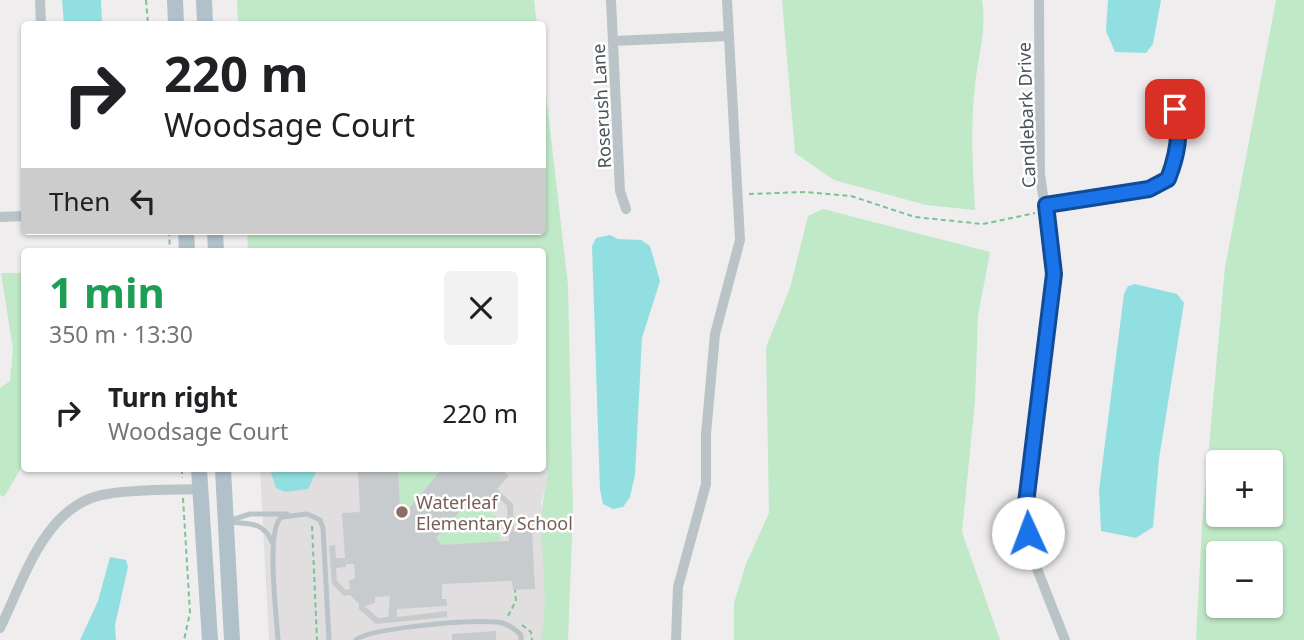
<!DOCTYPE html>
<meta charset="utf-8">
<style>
body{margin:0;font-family:"Noto Sans",sans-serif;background:#f2f2f2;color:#202124;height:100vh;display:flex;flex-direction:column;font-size:26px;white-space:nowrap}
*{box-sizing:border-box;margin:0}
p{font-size:23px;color:#757577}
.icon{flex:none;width:38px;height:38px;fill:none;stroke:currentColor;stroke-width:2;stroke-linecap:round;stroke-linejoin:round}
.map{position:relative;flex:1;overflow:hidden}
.drawer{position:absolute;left:21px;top:248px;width:525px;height:224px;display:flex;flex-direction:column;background:#fff;border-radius:7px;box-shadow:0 2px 5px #0004}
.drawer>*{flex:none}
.top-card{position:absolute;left:21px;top:21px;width:525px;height:214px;border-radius:7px;box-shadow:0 2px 5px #0004;background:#fff;color:#202124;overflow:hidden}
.buttons{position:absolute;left:1206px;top:450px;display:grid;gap:14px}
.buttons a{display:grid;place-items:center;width:77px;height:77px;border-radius:7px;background:#fff;box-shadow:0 2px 5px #0004;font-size:35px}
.pin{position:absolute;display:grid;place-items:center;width:60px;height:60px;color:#fff;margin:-30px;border-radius:14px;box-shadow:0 4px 10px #0006}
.me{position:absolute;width:77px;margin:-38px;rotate:358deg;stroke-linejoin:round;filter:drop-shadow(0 0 5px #0008)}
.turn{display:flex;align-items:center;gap:24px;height:147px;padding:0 28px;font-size:32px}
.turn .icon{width:91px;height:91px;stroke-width:2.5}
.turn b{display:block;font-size:49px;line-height:60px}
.then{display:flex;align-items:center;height:66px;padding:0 28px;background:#0003;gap:14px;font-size:26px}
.round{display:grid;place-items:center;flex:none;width:74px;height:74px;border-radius:7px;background:#f2f2f2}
.summary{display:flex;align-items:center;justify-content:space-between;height:119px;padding:0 28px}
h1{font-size:42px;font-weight:700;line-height:52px;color:#1e9e55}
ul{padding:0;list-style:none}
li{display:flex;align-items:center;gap:21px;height:91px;padding:0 28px}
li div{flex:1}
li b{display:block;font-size:26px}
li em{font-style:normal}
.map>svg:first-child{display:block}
</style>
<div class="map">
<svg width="1304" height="640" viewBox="0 0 1304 640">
<rect width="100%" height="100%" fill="#f0edee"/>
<path fill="#e0dedf" d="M543,368L547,481L541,503L544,521L545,621L541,640H269L260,469H542Z"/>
<g fill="#c0e9c8" fill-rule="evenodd">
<path d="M237,0H534L537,24H238Z"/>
<path d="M782,0H982C987,31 978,56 975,86C970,127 973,168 975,210L926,205L834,180L795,153Z"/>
<path d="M1276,0H1304V640H1196L1202,525L1225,267ZM1270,462V514H1218V462ZM1270,553V606H1218V553Z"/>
<path d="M543,69L568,285L573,511L568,640H541C552,589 533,529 547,481L542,252H248L247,231H542Z"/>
<path d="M823,209L990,252L978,316L975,401L962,532L1000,640H734V603L746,564L769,513L766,347L790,288L808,216Z"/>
<path d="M1,273H24V463L4,497L0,495V388L10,381L13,349Z"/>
<path d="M398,469H442L444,471L406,512L400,507Z"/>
<path d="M473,497L499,519L500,542L442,545L436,538Z"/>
</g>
<g fill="#92dfe1">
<path d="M62,0H101L102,24H64Z"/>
<path d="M1108,0H1161L1153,44L1146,53L1115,52L1106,31Z"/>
<path d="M610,235L618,239L641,240L650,246L660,281L642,338L635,475L630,497L623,507L613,509L603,504L600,490L592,246L596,238Z"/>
<path d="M1135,284L1177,294L1184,303L1159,459L1153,527L1136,538L1101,531L1099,490L1124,294L1128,286Z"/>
<path d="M270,469H316V472L308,489L285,492L276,488Z"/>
<path d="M110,557L126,560L128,567L115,625L116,640H80L98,601Z"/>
</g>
<g fill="#c8cbce" fill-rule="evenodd">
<path d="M358,469H398L400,507L406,512L442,469H501L509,476L497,489L513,504L514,532L532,531L535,589L513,590L512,581L442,584V599H447V606L397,609V617L447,611V617L376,624L359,609V604L350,595L344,596L332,584L329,546L335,545L336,558H345L342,513L360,512ZM494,493L507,506L509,541L442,545L436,538L473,497L482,506ZM346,564H354L355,579L349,580L350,589L346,590L337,581L336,568L346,567ZM390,596L388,617L378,618L365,606L375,603V597Z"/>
<path d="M496,631V640H452V634Z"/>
</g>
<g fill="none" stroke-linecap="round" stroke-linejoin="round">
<g stroke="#7cc393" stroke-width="2" stroke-dasharray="5 3.5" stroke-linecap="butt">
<path d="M146,0L148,24"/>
<path d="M749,194L805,192L851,196L915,217L983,224L1035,213"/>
<path d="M169,231L170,252"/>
<path d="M182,469V478"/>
<path d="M183,498L190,613L184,640"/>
<path d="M312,526L317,640"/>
<path d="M508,616L516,601L515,590"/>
<path d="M522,625L531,632L532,640"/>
</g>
<g stroke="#bac4c8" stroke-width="5">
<path d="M228,521L250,514H287"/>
<path d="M228,522C249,524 263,521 272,542"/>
<path d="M278,640C277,619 265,526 282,517L307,514L320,520L323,528L329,640"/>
<path d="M356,640C368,628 476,619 497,622C507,623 514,628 521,635V640"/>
</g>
<g stroke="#bac4c8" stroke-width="10">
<path d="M40,0L41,24"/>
<path d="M611,0L620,191L626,209"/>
<path d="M1039,0L1040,174L1054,274L1026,503L1032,556L1065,640"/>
<path d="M613,41L728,36"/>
<path d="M1046,205L1149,189L1168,179C1177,156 1182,133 1175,109"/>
<path d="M0,217L24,216"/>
<path d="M0,628C24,580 45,503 107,494C137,489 169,490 200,489"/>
<path d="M676,640L678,587L706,484V434L715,334L740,240L727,0"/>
</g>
<g stroke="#b0c1c9" stroke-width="16">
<path d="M175,0L176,24"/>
<path d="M204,0L205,24"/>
<path d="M186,231L187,252"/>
<path d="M215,231L216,252"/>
<path d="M199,469L210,640"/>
<path d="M223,469L232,640"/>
</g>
</g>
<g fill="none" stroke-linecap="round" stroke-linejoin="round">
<g stroke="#114b97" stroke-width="18">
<path id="route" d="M1028,533L1026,503L1054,274L1046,205L1149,189L1168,179C1177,156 1182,133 1175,109"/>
</g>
<use href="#route" stroke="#1a73e8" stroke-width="12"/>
</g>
<circle fill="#8d6e63" stroke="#fff" stroke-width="2.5" cx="402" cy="512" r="7"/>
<g text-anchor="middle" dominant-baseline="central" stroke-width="5" stroke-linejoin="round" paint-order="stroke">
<g font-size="18" fill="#485358" stroke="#fff">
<text transform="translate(601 106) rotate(-93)">Roserush Lane</text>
<text transform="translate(1026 115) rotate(-92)">Candlebark Drive</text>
</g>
<g font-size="18" fill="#785e54" stroke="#fff" text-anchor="start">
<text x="416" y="502">Waterleaf<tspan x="416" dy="21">Elementary School</tspan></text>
</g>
</g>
</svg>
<div class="buttons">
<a>+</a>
<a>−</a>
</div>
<div class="pin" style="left:1175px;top:109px;background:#d93025"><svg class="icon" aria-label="arrive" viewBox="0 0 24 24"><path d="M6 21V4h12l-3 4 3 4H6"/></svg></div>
<svg class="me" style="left:1028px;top:533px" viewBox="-20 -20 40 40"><circle r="19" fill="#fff"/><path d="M0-13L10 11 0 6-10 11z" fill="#1a73e8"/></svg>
<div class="top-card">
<div class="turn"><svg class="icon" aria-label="right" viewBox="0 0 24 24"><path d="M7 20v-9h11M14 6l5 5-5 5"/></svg><div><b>220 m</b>Woodsage Court</div></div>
<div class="then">Then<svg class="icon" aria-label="left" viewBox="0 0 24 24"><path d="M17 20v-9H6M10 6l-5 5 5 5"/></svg></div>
</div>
<section class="drawer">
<div class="summary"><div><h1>1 min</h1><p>350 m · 13:30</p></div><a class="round"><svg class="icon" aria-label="close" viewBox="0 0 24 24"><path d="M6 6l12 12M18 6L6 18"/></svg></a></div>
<ul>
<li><svg class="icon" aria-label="right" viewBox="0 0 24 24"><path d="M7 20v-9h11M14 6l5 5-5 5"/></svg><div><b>Turn right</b><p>Woodsage Court</p></div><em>220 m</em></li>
</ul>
</section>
</div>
